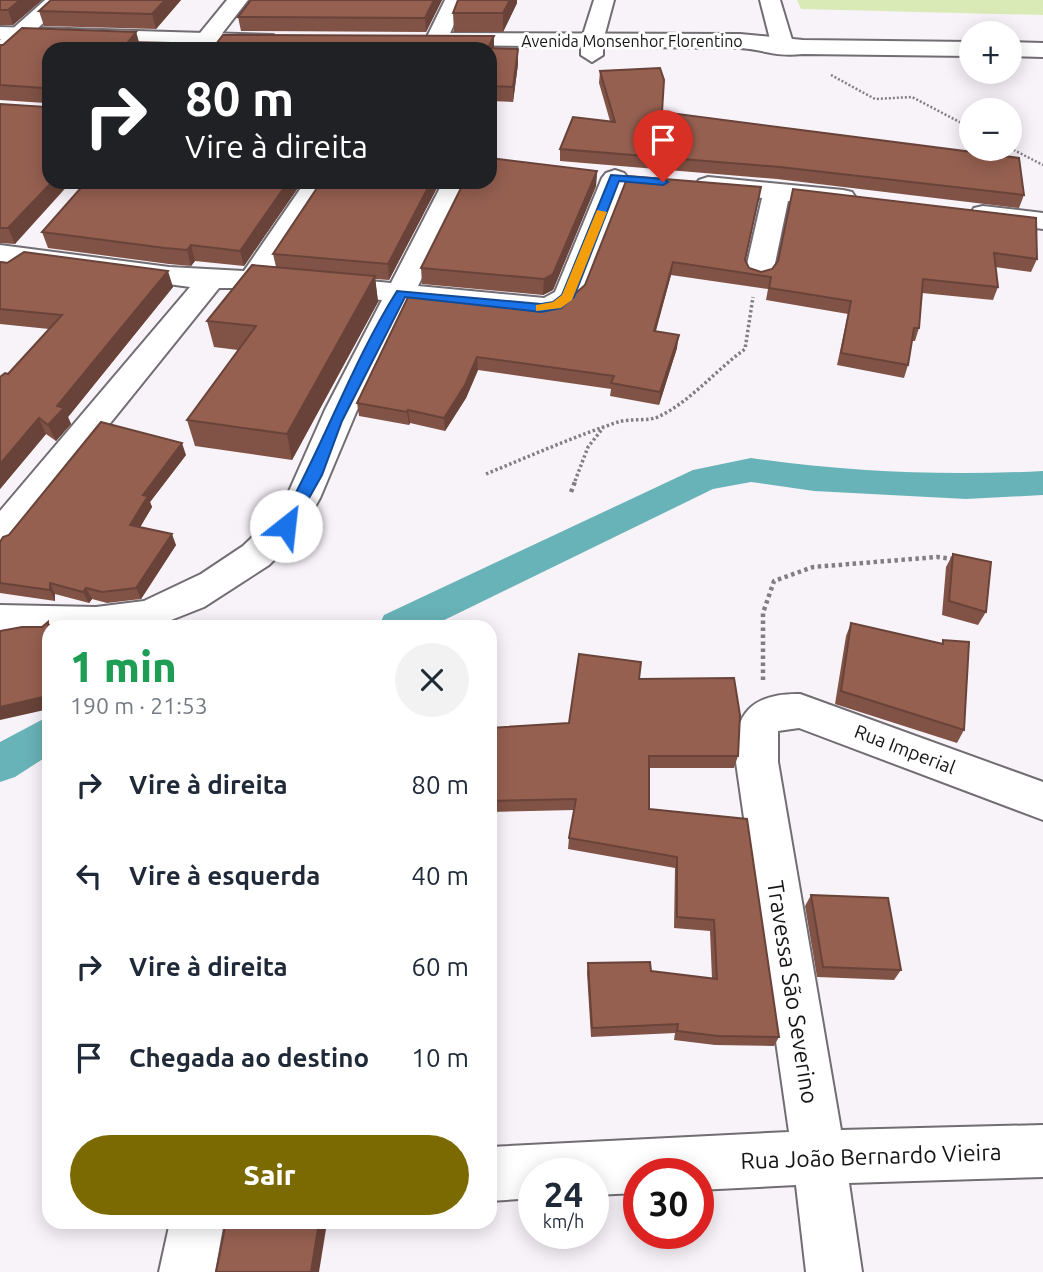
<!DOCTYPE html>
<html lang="pt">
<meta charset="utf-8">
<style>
body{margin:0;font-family:Ubuntu,sans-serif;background:#f2f2f3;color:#1f2937;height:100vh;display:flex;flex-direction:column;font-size:26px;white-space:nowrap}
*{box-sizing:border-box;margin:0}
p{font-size:23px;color:#747a83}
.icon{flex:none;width:38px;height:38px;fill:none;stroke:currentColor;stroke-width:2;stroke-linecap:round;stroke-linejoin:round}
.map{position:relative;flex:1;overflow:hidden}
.sheet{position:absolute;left:42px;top:620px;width:455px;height:609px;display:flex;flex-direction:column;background:#fff;border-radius:21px;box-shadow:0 4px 18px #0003}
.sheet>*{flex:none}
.top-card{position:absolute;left:42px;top:42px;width:455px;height:147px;border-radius:21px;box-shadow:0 4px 18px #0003;background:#202124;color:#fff;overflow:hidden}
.controls{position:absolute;left:959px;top:21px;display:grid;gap:14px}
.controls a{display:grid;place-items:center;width:63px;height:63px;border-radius:50%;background:#fff;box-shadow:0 4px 18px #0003;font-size:35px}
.speed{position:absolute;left:518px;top:1158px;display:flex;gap:14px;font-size:35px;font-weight:700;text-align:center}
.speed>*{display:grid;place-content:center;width:91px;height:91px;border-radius:50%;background:#fff;box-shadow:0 4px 18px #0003;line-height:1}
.speed small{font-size:18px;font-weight:400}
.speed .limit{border:10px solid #d22;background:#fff;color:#111}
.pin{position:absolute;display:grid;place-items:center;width:60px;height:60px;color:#fff;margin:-72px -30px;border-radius:50% 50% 50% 0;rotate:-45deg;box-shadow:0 0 7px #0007}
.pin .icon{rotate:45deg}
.me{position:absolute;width:77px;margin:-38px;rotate:29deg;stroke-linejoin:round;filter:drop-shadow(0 0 5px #0008)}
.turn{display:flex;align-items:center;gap:24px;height:147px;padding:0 28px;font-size:32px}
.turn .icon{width:91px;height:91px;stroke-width:2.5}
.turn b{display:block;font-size:49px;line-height:60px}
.round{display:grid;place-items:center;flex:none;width:74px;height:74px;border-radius:37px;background:#f2f2f3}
.headline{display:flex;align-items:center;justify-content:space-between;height:119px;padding:0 28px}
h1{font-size:42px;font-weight:800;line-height:52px;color:#1e9e55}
.cta{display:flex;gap:14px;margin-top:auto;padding:14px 28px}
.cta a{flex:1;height:80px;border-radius:42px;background:#7b6a02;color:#fff;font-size:28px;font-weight:800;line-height:80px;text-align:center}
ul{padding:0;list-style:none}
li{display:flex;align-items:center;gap:21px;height:91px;padding:0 28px}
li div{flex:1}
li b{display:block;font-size:26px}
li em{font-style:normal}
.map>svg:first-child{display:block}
</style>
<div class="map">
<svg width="1043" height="1272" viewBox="0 0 1043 1272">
<rect width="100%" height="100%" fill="#f8f3f9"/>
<path fill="#d9eab6" d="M797,0H1043V15L801,9Z"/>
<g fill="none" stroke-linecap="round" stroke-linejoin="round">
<g fill="#68b3b8" fill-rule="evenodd">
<path d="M751,458C848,472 945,476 1043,471V495L966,499L814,491L751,482L713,489L432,626H379L384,615L693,470Z"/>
<path d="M49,716V755L15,777L0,782V742Z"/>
</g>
<g stroke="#716d73" stroke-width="4">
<g id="minor">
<path d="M45,0H67L8,57L0,59V40Z"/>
<path d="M227,0H248L210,49H187Z"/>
<path d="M445,0H465L443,49H421Z"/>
<path d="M594,0H614L603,41V55L592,62L581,55V41Z"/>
<path d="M760,0H780L793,43L790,48L782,50L771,43Z"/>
<path d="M615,170L624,173L628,178L577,303L549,316L410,303L357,410L320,498L299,535L269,565L204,607L156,626H49V637L0,635V605L96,607L144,601L201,574L243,546L273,517L286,498L325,410L382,300L253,288H219L13,544L0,548V511L190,287L0,261V245L169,267L244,271L305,182H331L272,272L391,283L443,182H469L418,286L544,298L555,292L602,178L606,173Z"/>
<path d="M708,177L843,190L852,192L856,198L852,204L843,206L788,201L773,273L769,279L759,282L749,279L745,273L762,198L699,190L695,185L699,180Z"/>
<path d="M983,206L1043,213V229L974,220L970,214L974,208Z"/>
<path d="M800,694L1043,782V820L799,728L778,731V762L841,1130L1043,1125V1177L849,1183L862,1272H806L796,1185L698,1190V1174H639V1193L593,1195V1174H534V1198L490,1201V1147L789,1132L736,762C732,714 752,693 800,694Z"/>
<path d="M170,1222H224L215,1272H159Z"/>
</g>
</g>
<g stroke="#716d73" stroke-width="4">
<g id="major">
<path d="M0,27L273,35L284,42L273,49L0,39Z"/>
<path d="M441,33L740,34L803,40L971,42V56L803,54C774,57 767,50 740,48L433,45L430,40L433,35Z"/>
<path d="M1010,42L1043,43V57L1010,56Z"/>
</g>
</g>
<g stroke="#817e82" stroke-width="2.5" stroke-dasharray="2 2" stroke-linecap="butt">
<path d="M831,75L875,99L912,97L971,128"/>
<path d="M1010,148L1043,165"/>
</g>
<g stroke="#817e82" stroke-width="3.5" stroke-dasharray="2.5 2.5" stroke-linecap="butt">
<path d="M486,474C530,456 573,437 618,422C631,418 649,422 660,416C692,400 716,370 745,349L753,297"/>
<path d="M575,481L588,447L603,428"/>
</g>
<g stroke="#817e82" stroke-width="4.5" stroke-dasharray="3.5 3.5" stroke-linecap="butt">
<path d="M571,492L576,479"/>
<path d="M763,680V613L774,581L813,567L937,557L954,559"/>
</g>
<use href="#minor" fill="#fff" fill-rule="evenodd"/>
<use href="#major" fill="#fff" fill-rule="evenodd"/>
</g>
<g fill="#815346">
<path d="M0,0H42L13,25H0Z"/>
<path d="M51,0H181L156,29L44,26L39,11Z"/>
<path d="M251,0H442L426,32L241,31L238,17Z"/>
<path d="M517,3L503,32H454L453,13Z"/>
<path d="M136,32L139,42L216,44L494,49L518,64L513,102L490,101V49H49V182L15,244L0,243V104L46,107L45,103L0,100V45Z"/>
<path d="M600,71L662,112L1024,195L1019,208L777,179L560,161V149L610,121L599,83Z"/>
<path d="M597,171L596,186L553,290L543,295L422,284L421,268Z"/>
<path d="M628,176L745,260L749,268L761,272L772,269L778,261L793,189L1037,259L1031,272L995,267L998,287L993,300L922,293L919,328L915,341H912L908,365L904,378L837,365L848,314L766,300L768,289L671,275L656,331L677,348L659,405L610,396L611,389L478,370L466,398L445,431L410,423L409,425L359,416L357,403L549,306L569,299L585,285Z"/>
<path d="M86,182H302L244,266L195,261L191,266L169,264L48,248L42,232Z"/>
<path d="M440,182L389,280L375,279L378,302L292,460L195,446L187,420L238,350L214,347L207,321L276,267L273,254Z"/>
<path d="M0,262L173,287L68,417L71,424L56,441L46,434L0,489V377L8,374L49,329L0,324Z"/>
<path d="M186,455L150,502L152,507L140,527L176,545L141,599L107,603L92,599L89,603L55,594V601L0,593V542L9,535Z"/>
<path d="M953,554L986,612L978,625L942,615L946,567Z"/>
<path d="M851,623L942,644L943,640L964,730L957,743L835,704L846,636Z"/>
<path d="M569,723L738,756L734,768H649V809L747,819L779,1037L774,1046L715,1045L674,1040L675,1033L591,1037L587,973L588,963L712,979L710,931L674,928L675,868L568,849L569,838L574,810L490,812V728Z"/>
<path d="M811,895L901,970L894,980L817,977L805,906Z"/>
</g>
<g fill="#694339">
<path d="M20,0H42L13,25L8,10Z"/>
<path d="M165,0H181L156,29L152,14Z"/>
<path d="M434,0H442L426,32L425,18Z"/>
<path d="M510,0H517V3L503,32V13Z"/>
<path d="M136,32L140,47L128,42Z"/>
<path d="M494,36V51L488,49Z"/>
<path d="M518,49V64L513,102V87Z"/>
<path d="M597,171L596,186L553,290L543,295L544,279Z"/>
<path d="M52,182H71L15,244L8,228Z"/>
<path d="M288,182H302L244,266L240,251Z"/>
<path d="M431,182H440L389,280L388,264Z"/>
<path d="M191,245L195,261L191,266L187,250Z"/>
<path d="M673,262L671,275L652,343L654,331Z"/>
<path d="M168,271L173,287L68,417L71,424L56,441L48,425L57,406Z"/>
<path d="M375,276L378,302L292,460L287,434Z"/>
<path d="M679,335L677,348L659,405L660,392Z"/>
<path d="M477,357L478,370L466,398L445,431L444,418Z"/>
<path d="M408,410L410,423L409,425L407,412Z"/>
<path d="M39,418L46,434L0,489V464Z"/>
<path d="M182,443L186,455L150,502L152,507L135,536L130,525L143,495Z"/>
<path d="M172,534L176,545L141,599L136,588Z"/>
<path d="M50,583L55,594V601L50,590Z"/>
<path d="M86,588L92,599L89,603L83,592Z"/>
<path d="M48,622L51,626H49V709L0,720V707Z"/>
<path d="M319,1222H325L327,1223L319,1272H311Z"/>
</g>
<g fill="#966051" stroke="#694339" stroke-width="2">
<path d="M0,0H20L8,10H0Z"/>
<path d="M51,0H165L152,14L39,11Z"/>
<path d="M251,0H434L425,18L238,17Z"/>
<path d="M458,0H510L503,13H453Z"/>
<path d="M22,28L136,32L128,42L216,44L223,35L494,36L488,48L518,49L513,87L490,86V49H49V182H52L8,228H0V104L46,107L44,88L0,85V45H3Z"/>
<path d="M660,68L664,80L662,112L1019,158L1024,195L780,167L560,149L573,117L615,122L600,71Z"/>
<path d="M490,158L597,171L553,274L544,279L421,268L464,182H490Z"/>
<path d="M628,176L761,187L745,260L749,268L761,272L772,269L778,261L793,189L1036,218L1037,259L994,253L998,287L923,279L919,328H914L908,365L841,353L851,301L769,288L771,277L673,262L654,331L679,335L660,392L611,383L614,376L477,357L465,385L444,418L408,410L407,412L357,403L410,293L549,306L569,299L585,285Z"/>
<path d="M86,182H288L240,251L191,245L187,250L165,248L42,232Z"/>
<path d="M321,182H431L388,264L273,254Z"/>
<path d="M24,252L168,271L57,406L64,408L48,425L39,418L0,464V377L5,373L8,374L62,315L0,309V262L7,263Z"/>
<path d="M252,265L375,276L287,434L187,420L256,326L207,321Z"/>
<path d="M101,422L182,443L143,495L148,496L130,525L172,534L136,588L102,592L86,588L83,592L50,583V590L0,583V542L3,537L9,535Z"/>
<path d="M953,554L991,562L986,612L949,601Z"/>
<path d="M48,622L47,696L0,707V631L22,627H42Z"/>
<path d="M851,623L943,644V640L969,642L964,730L841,691Z"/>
<path d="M579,654L641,662L639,679L734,678L740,715L738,756H649V809L747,819L779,1037L718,1036L677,1031L678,1024L592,1028L588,963L650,962L651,971L717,979L714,920L677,917V857L569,838L576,799L490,801V728L569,723Z"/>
<path d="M811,895L888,898L901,970L823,967Z"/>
<path d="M226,1222H319L311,1272H216Z"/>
</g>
<path fill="#1a73e8" stroke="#114b97" stroke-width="2" d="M611,175L663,179L668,182L663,185L619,181L574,297L561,308L541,312L405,297L342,421L322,475L291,530H280L278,526C322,450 350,366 397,291L541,304L553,302L562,295Z"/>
<path fill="#f59e0b" d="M597,210L607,212L572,300L561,308L536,311V305L553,302L562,295Z"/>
<g text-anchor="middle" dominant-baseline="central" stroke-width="6" stroke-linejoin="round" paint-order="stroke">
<g font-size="16" fill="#161517" stroke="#fff">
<text x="632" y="41">Avenida Monsenhor Florentino</text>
</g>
<g font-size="19" fill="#161517" stroke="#fff">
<text transform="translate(905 749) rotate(21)">Rua Imperial</text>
</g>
<g font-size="23" fill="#161517" stroke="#fff">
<text transform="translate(793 992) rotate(81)">Travessa São Severino</text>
<text transform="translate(871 1156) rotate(-2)">Rua João Bernardo Vieira</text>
</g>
</g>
</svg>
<div class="controls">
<a>+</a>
<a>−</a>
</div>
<div class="speed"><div>24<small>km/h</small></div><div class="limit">30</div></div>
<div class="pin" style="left:663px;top:182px;background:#d93025"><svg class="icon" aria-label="arrive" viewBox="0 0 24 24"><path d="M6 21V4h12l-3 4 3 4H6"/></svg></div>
<svg class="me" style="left:286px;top:526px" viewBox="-20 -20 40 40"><circle r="19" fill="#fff"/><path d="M0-13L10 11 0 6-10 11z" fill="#1a73e8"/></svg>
<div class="top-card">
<div class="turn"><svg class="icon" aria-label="right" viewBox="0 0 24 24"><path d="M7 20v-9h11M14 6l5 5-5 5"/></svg><div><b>80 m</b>Vire à direita</div></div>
</div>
<section class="sheet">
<div class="headline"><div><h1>1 min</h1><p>190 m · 21:53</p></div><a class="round"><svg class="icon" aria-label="close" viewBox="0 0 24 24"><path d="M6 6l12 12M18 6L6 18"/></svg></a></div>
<ul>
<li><svg class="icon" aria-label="right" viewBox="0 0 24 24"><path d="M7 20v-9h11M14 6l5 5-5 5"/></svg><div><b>Vire à direita</b></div><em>80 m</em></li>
<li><svg class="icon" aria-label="left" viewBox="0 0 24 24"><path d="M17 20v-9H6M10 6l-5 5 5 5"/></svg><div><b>Vire à esquerda</b></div><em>40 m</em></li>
<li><svg class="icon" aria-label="right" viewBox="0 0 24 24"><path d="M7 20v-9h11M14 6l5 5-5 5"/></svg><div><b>Vire à direita</b></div><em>60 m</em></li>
<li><svg class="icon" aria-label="arrive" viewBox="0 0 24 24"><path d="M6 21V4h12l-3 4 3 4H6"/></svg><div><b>Chegada ao destino</b></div><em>10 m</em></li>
</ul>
<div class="cta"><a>Sair</a></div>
</section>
</div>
